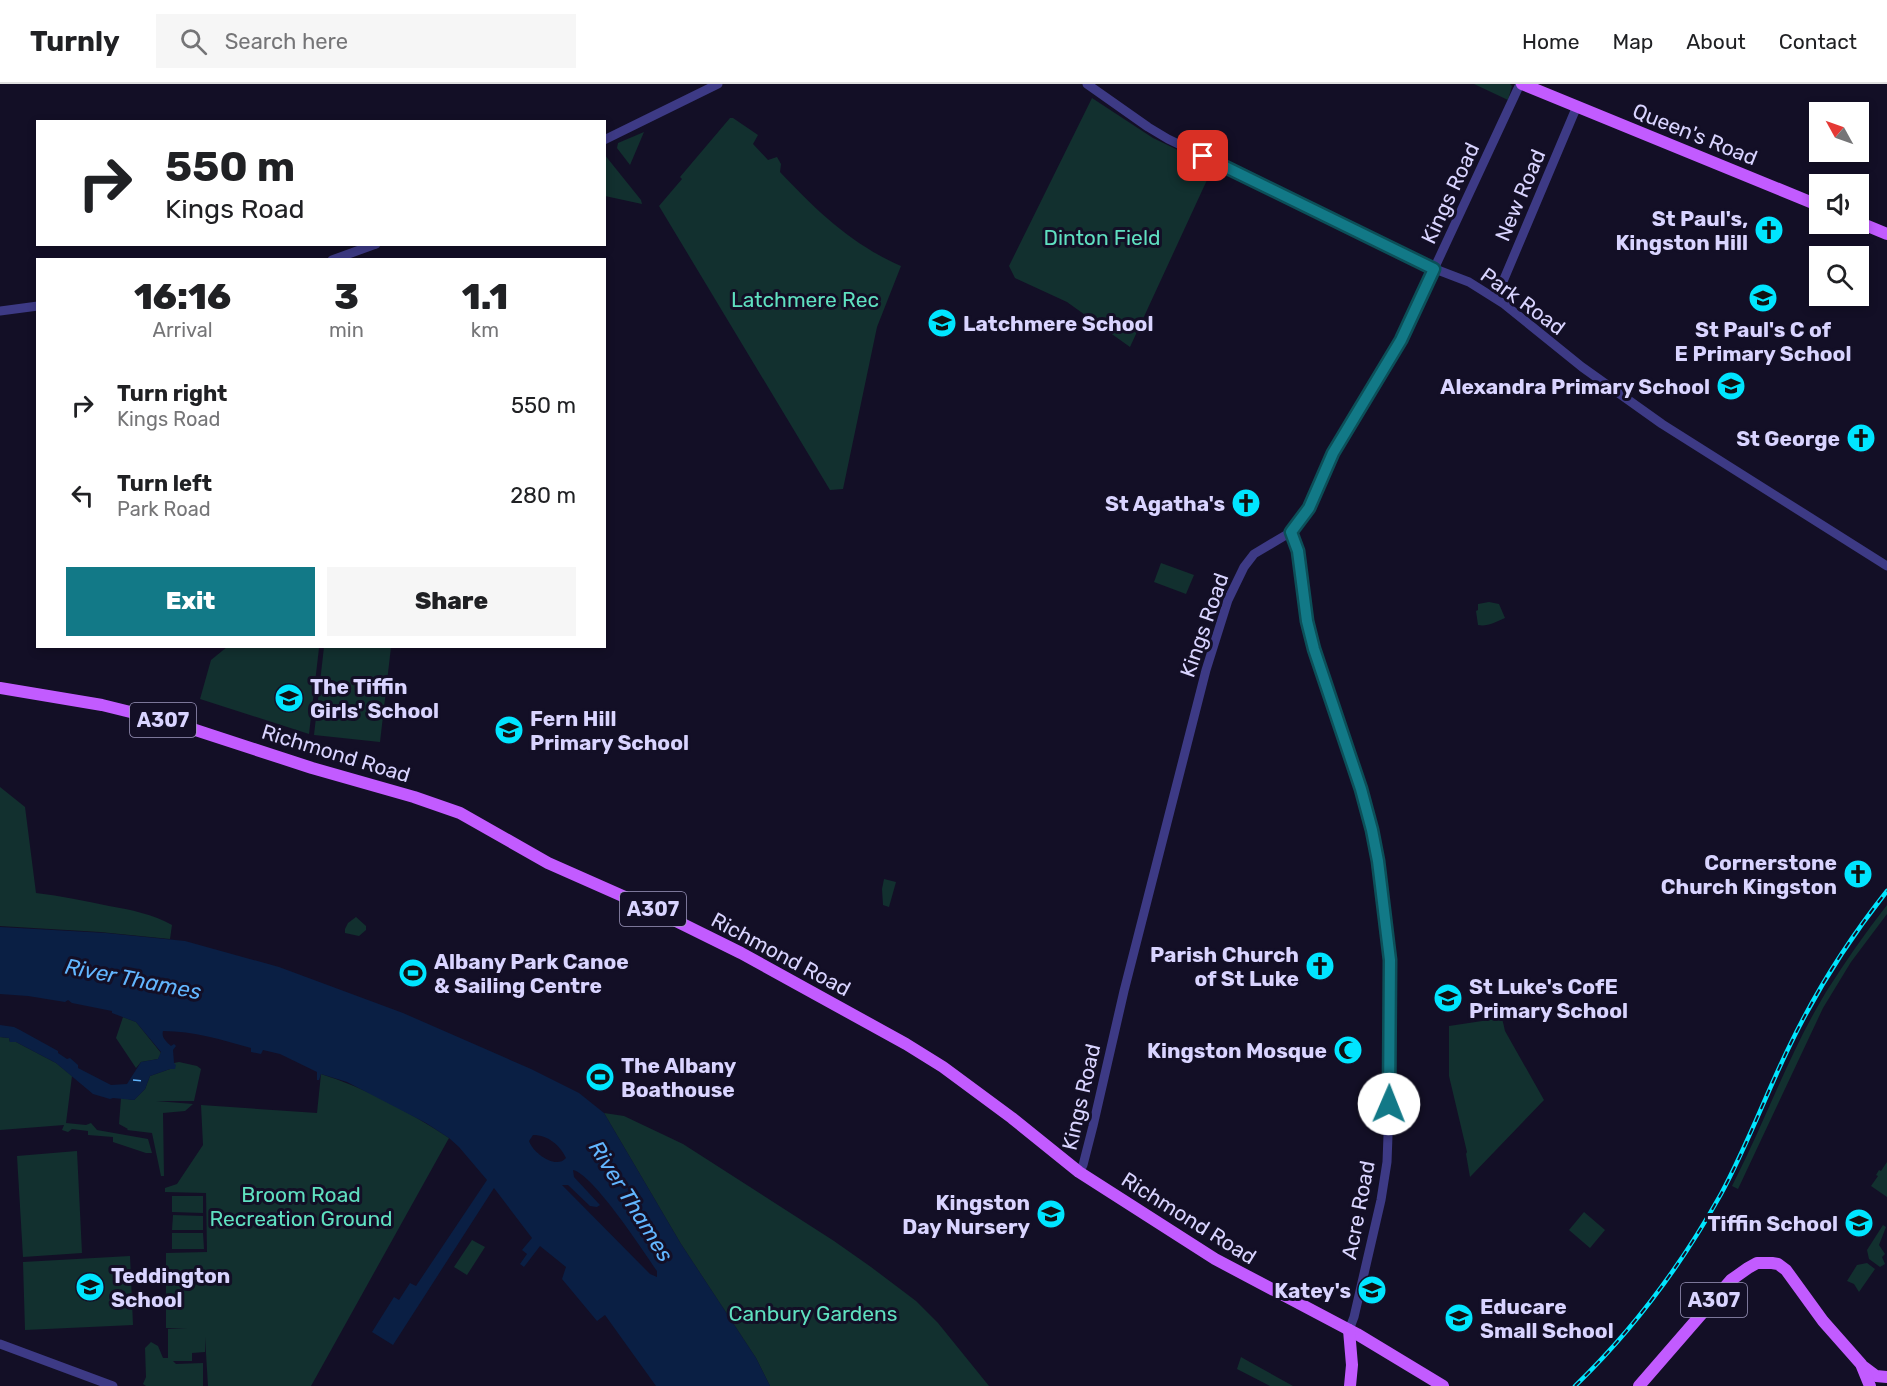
<!DOCTYPE html>
<style>
body{margin:0;font-family:Rubik,sans-serif;background:#f6f6f6;color:#202124;height:100vh;display:flex;flex-direction:column;font-size:22px;white-space:nowrap}
*{box-sizing:border-box;margin:0}
p{font-size:20px;color:#757577}
.icon{flex:none;width:33px;height:33px;fill:none;stroke:currentColor;stroke-width:2;stroke-linecap:round;stroke-linejoin:round}
.map{position:relative;flex:1;overflow:hidden}
.sheet{position:absolute;left:36px;top:174px;width:570px;height:390px;display:flex;flex-direction:column;background:#fff;border-radius:0px;box-shadow:0 3px 9px #0003}
.sheet>*{flex:none}
.guide{position:absolute;left:36px;top:36px;width:570px;height:126px;border-radius:0px;box-shadow:0 3px 9px #0003;background:#fff;color:#202124;overflow:hidden}
.needle{width:39px;rotate:310deg}
.fabs{position:absolute;left:1809px;top:18px;display:grid;gap:12px}
.fabs a{display:grid;place-items:center;width:60px;height:60px;border-radius:0px;background:#fff;box-shadow:0 3px 9px #0003;font-size:30px}
.pin{position:absolute;display:grid;place-items:center;width:51px;height:51px;color:#fff;margin:-26px;border-radius:12px;box-shadow:0 3px 9px #0006}
.me{position:absolute;width:66px;margin:-33px;rotate:1deg;stroke-linejoin:round;filter:drop-shadow(0 0 4px #0008)}
.turn{display:flex;align-items:center;gap:21px;height:126px;padding:0 30px;font-size:27px}
.turn .icon{width:78px;height:78px;stroke-width:2.5}
.turn b{display:block;font-size:42px;line-height:51px}
.eta{display:flex;justify-content:space-evenly;align-items:center;height:102px;text-align:center}
.eta b{font-size:36px;font-weight:800;line-height:42px}
.button{display:flex;gap:12px;margin-top:auto;padding:12px 30px}
.button a{flex:1;height:69px;border-radius:0px;background:#127987;color:#fff;font-size:24px;font-weight:800;line-height:69px;text-align:center}
.button a+a{background:#f6f6f6;color:#202124}
ul{padding:0;list-style:none}
li{display:flex;align-items:center;gap:18px;height:90px;padding:0 30px}
li div{flex:1}
li b{display:block;font-size:22px}
li em{font-style:normal}
header{display:flex;align-items:center;gap:36px;box-sizing:border-box;height:84px;padding:0 30px;background:#fff;border-bottom:2px solid #e0e0e0}
header strong{font-size:28px}
nav{display:flex;gap:33px;margin-inline-start:auto;font-size:21px}
.search{width:420px;height:54px;background:#f6f6f6;display:flex;align-items:center;gap:15px;box-sizing:border-box;padding:0 21px;border-radius:0px;color:#757577;font-size:22px}
.map>svg:first-child{display:block}
</style>
<header>
<strong>Turnly</strong>
<div class="search"><svg class="icon" aria-label="search" viewBox="0 0 24 24"><circle cx="10" cy="10" r="6"/><path d="M15 15l6 6"/></svg>Search here</div>
<nav><a>Home</a><a>Map</a><a>About</a><a>Contact</a></nav>
</header>
<div class="map">
<svg width="1887" height="1302" viewBox="0 0 1887 1302">
<rect width="100%" height="100%" fill="#130f26"/>
<g fill="#12302f">
<path d="M1474,0H1510L1512,2L1508,16Z"/>
<path d="M1092,14L1153,54L1213,83L1130,263L1067,218L1015,194L1009,182Z"/>
<path d="M730,34H733L758,51L753,60L768,76L777,73L781,80L780,88C817,127 851,160 901,182L877,243L843,405L830,406L659,122L682,95L680,93Z"/>
<path d="M644,48L630,81L617,64L618,59Z"/>
<path d="M604,70L641,116L642,120L605,112Z"/>
<path d="M1161,479L1194,491L1186,510L1154,498Z"/>
<path d="M1489,518L1499,520L1505,534C1496,538 1487,543 1478,541L1476,527L1478,526V520Z"/>
<path d="M313,562L319,564L309,650L200,615L211,576L227,563Z"/>
<path d="M324,563H391L380,658L314,651Z"/>
<path d="M0,703L25,723L36,809C61,812 85,817 109,822C131,826 153,830 172,841L170,855L100,848L0,842Z"/>
<path d="M884,795L896,798L889,823L883,821L882,805Z"/>
<path d="M1887,821V830L1851,878L1823,924L1738,1105L1732,1102C1765,1038 1789,969 1826,908C1845,878 1865,849 1887,821Z"/>
<path d="M356,833L366,842V846L359,852L345,849V845L348,839Z"/>
<path d="M123,933L136,938L161,969L158,975L141,978L136,984L116,954Z"/>
<path d="M1502,934L1505,947L1544,1016L1470,1093L1466,1070L1467,1068L1449,992V942Z"/>
<path d="M0,953L9,954L10,958H16L56,979L72,992L66,1039L86,1041L91,1039L97,1046L148,1055L152,1069H146L113,1058V1053L88,1051V1047L72,1045L68,1048L62,1046L64,1041L0,1046Z"/>
<path d="M179,978L197,982L201,985L194,1017H156L193,1020L185,1027L163,1029L164,1092H161L152,1049L127,1046L128,1045L119,1040L121,1014L134,1016L145,1005L150,992L170,985L174,979Z"/>
<path d="M321,990C366,1004 409,1028 449,1054L311,1302H208L205,1253V1268L192,1269V1277H173L176,1280L203,1279V1302H146L143,1300L146,1293L145,1264L151,1258L158,1262L163,1274H168V1245H187L166,1244V1169L207,1168L206,1109L165,1108V1104L177,1100L203,1061L201,1021L317,1029Z"/>
<path d="M604,1029L624,1032L683,1060L834,1157L871,1183L916,1217L938,1239L989,1302H770L756,1274L681,1160Z"/>
<path d="M77,1067L82,1169L23,1173L17,1072Z"/>
<path d="M1887,1078V1113L1871,1102L1878,1092L1876,1091L1879,1086L1881,1087Z"/>
<path d="M172,1112H203V1129L172,1128Z"/>
<path d="M1584,1128L1605,1146L1590,1164L1569,1146Z"/>
<path d="M173,1131L203,1132V1146H172Z"/>
<path d="M1883,1141L1886,1143L1879,1161L1885,1170L1882,1173L1885,1180L1880,1183L1869,1175L1867,1166Z"/>
<path d="M172,1149H203L204,1165H172Z"/>
<path d="M472,1156L485,1163L467,1191L454,1183Z"/>
<path d="M130,1172L133,1241L25,1246L23,1178Z"/>
<path d="M1867,1179L1875,1185L1859,1208L1854,1200L1847,1197L1857,1181Z"/>
<path d="M1241,1273L1248,1277L1293,1302H1270L1237,1285Z"/>
</g>
<path fill="#0a1f44" fill-rule="evenodd" d="M0,843L106,849L185,857L279,883L403,929L531,985L579,1009L604,1029L681,1160L756,1274L770,1302H656L605,1231L597,1237L562,1195L566,1183L540,1162L524,1183L520,1180L527,1170L522,1166L532,1154L494,1104L393,1261L372,1248L394,1213L399,1216L410,1199L416,1202L487,1096L459,1063L449,1054L426,1039L347,998L321,990L319,996H317V988L280,970L263,966L261,970L251,968V964C222,956 194,947 163,947C161,954 167,958 171,962L174,960L176,962L173,966L174,979L176,981L175,985H170L150,992L145,1005L134,1016L113,1014L110,1015L93,1010L56,979L16,958H10L9,954L0,953V941L14,943L20,946L58,967V969L67,975L70,974L78,981V984L111,1001L127,1000L141,978L158,975L161,968L136,938L112,929V927L72,919L68,916L65,918L28,912L0,910ZM533,1051C548,1051 560,1061 566,1074C556,1086 533,1069 529,1057ZM573,1086C593,1090 644,1168 657,1187V1193L650,1190L562,1101H568L590,1122L597,1123L600,1121L574,1093Z"/>
<g fill="none" stroke-linecap="round" stroke-linejoin="round">
<path stroke="#62b6ff" stroke-width="1.5" stroke-dasharray="8 6" stroke-linecap="butt" d="M133,996L144,997"/>
<g stroke="#3d3a85" stroke-width="9">
<path d="M1087,0L1148,43L1168,55L1367,151L1422,180L1469,198L1504,220L1582,283L1662,340L1887,482"/>
<path d="M604,56L718,0"/>
<path d="M332,176L376,160"/>
<path d="M1496,214L1577,22"/>
<path d="M0,227L38,222"/>
<path d="M1291,448L1298,467L1307,537L1314,565L1351,672L1372,746L1380,791L1390,876V998L1387,1078L1381,1116L1354,1233L1349,1246"/>
<path d="M1079,1088L1083,1081L1093,1042L1124,907L1206,586L1228,516L1244,483L1254,470L1291,448L1300,438L1309,424L1333,369L1401,256L1520,0"/>
<path d="M0,1260L113,1302"/>
</g>
<g stroke="#c25bff" stroke-width="12">
<path d="M1522,0L1820,122"/>
<path d="M1858,138L1887,150"/>
<path d="M0,604L102,621L171,638L312,684L414,713L460,729L548,779L652,825L741,869L906,960L943,983L1012,1034L1079,1088L1215,1175L1357,1250L1443,1302"/>
<path d="M1349,1246L1352,1281L1350,1302"/>
<path d="M1864,1283L1876,1292L1887,1293"/>
<path d="M1639,1302L1731,1196L1748,1184L1757,1179H1772L1778,1180L1786,1186L1823,1237L1861,1280L1870,1302"/>
</g>
<g stroke="#00e5ff" stroke-width="4.5">
<path id="rail" d="M1575,1302C1633,1246 1682,1180 1721,1110C1747,1062 1766,1010 1790,961C1817,905 1849,855 1887,807"/>
</g>
<use href="#rail" stroke="#130f26" stroke-width="2" stroke-dasharray="7" stroke-linecap="butt"/>
</g>
<g fill="none" stroke-linecap="round" stroke-linejoin="round">
<g stroke="#0c4f58" stroke-width="15">
<path id="route" d="M1203,72L1434,185L1401,256L1333,369L1309,424L1291,448L1298,467L1307,537L1314,565L1361,705L1372,746L1378,777L1390,876L1389,1020"/>
</g>
<use href="#route" stroke="#127987" stroke-width="10"/>
</g>
<defs>
<g id="church-disc" transform="scale(1.5)"><circle r="9.5" fill="#00e5ff" stroke="#130f26"/><path d="M-1.2-6h2.4v3.5h3.3v2.4h-3.3V6h-2.4V-.1h-3.3v-2.4h3.3Z" fill="#111"/></g>
<g id="school-disc" transform="scale(1.5)"><circle r="9.5" fill="#00e5ff" stroke="#130f26"/><path d="M0-5L7-2L0 1L-7-2ZM-4 1L0 2.5L4 1V4Q0 6-4 4Z" fill="#111"/></g>
<g id="stadium-disc" transform="scale(1.5)"><circle r="9.5" fill="#00e5ff" stroke="#130f26"/><path d="M0-5a6.5 5 0 1 0 0 10a6.5 5 0 1 0 0-10ZM-3.5-1.8h7v3.6h-7Z" fill="#111"/></g>
<g id="mosque-disc" transform="scale(1.5)"><circle r="9.5" fill="#00e5ff" stroke="#130f26"/><path d="M3.5-4.9A6 6 0 1 0 3.5 4.9A5 5 0 1 1 3.5-4.9Z" fill="#111"/></g>
</defs>
<g fill-rule="evenodd">
<use href="#church-disc" x="1769" y="146"/>
<use href="#school-disc" x="1763" y="214"/>
<use href="#school-disc" x="942" y="239"/>
<use href="#school-disc" x="1731" y="302"/>
<use href="#church-disc" x="1861" y="354"/>
<use href="#church-disc" x="1246" y="419"/>
<use href="#school-disc" x="289" y="614"/>
<use href="#school-disc" x="509" y="646"/>
<use href="#church-disc" x="1858" y="790"/>
<use href="#church-disc" x="1320" y="882"/>
<use href="#stadium-disc" x="413" y="889"/>
<use href="#school-disc" x="1448" y="914"/>
<use href="#mosque-disc" x="1348" y="966"/>
<use href="#stadium-disc" x="600" y="993"/>
<use href="#school-disc" x="1051" y="1130"/>
<use href="#school-disc" x="1859" y="1139"/>
<use href="#school-disc" x="90" y="1203"/>
<use href="#school-disc" x="1372" y="1206"/>
<use href="#school-disc" x="1459" y="1234"/>
</g>
<g text-anchor="middle" dominant-baseline="central" stroke-width="6" stroke-linejoin="round" paint-order="stroke">
<g fill="#130f26" stroke="#9e99be" stroke-width="1.5">
<rect x="130" y="619" width="66" height="34" rx="4.5"/>
<rect x="620" y="808" width="66" height="34" rx="4.5"/>
<rect x="1681" y="1199" width="66" height="34" rx="4.5"/>
</g>
<g font-size="20" font-weight="bold" fill="#d9d4ff">
<text x="163" y="636">A307</text>
<text x="653" y="825">A307</text>
<text x="1714" y="1216">A307</text>
</g>
<g font-size="21" fill="#d9d4ff" stroke="#130f26">
<text transform="translate(1695 50) rotate(22)">Queen's Road</text>
<text transform="translate(1450 109) rotate(-65)">Kings Road</text>
<text transform="translate(1520 111) rotate(-67)">New Road</text>
<text transform="translate(1523 217) rotate(36)">Park Road</text>
<text transform="translate(1204 541) rotate(-71)">Kings Road</text>
<text transform="translate(336 669) rotate(17)">Richmond Road</text>
<text transform="translate(781 870) rotate(28)">Richmond Road</text>
<text transform="translate(1081 1013) rotate(-77)">Kings Road</text>
<text transform="translate(1358 1126) rotate(-79)">Acre Road</text>
<text transform="translate(1189 1134) rotate(32)">Richmond Road</text>
</g>
<g font-size="21" font-weight="bold" fill="#d9d4ff" stroke="#130f26" text-anchor="end">
<text x="1748" y="134">St Paul's,<tspan x="1748" dy="24">Kingston Hill</tspan></text>
<text x="963" y="239" text-anchor="start">Latchmere School</text>
<text x="1763" y="245" text-anchor="middle">St Paul's C of<tspan x="1763" dy="24">E Primary School</tspan></text>
<text x="1710" y="302">Alexandra Primary School</text>
<text x="1840" y="354">St George</text>
<text x="1225" y="419">St Agatha's</text>
<text x="310" y="602" text-anchor="start">The Tiffin<tspan x="310" dy="24">Girls' School</tspan></text>
<text x="530" y="634" text-anchor="start">Fern Hill<tspan x="530" dy="24">Primary School</tspan></text>
<text x="1837" y="778">Cornerstone<tspan x="1837" dy="24">Church Kingston</tspan></text>
<text x="1299" y="870">Parish Church<tspan x="1299" dy="24">of St Luke</tspan></text>
<text x="434" y="877" text-anchor="start">Albany Park Canoe<tspan x="434" dy="24">&amp; Sailing Centre</tspan></text>
<text x="1469" y="902" text-anchor="start">St Luke's CofE<tspan x="1469" dy="24">Primary School</tspan></text>
<text x="1327" y="966">Kingston Mosque</text>
<text x="621" y="981" text-anchor="start">The Albany<tspan x="621" dy="24">Boathouse</tspan></text>
<text x="1030" y="1118">Kingston<tspan x="1030" dy="24">Day Nursery</tspan></text>
<text x="1838" y="1139">Tiffin School</text>
<text x="111" y="1191" text-anchor="start">Teddington<tspan x="111" dy="24">School</tspan></text>
<text x="1351" y="1206">Katey's</text>
<text x="1480" y="1222" text-anchor="start">Educare<tspan x="1480" dy="24">Small School</tspan></text>
</g>
<g font-size="21" fill="#5fe0c0" stroke="#130f26">
<text x="1102" y="153">Dinton Field</text>
<text x="805" y="215">Latchmere Rec</text>
<text x="301" y="1110">Broom Road<tspan x="301" dy="24">Recreation Ground</tspan></text>
<text x="813" y="1229">Canbury Gardens</text>
</g>
<g font-size="22" font-style="italic" fill="#62b6ff" stroke="#130f26">
<text transform="translate(133 895) rotate(11)">River Thames</text>
<text transform="translate(631 1117) rotate(58)">River Thames</text>
</g>
</g>
</svg>
<div class="fabs">
<a><svg class="needle" viewBox="-14 -14 28 28"><path d="M0-13l5 13h-10z" fill="#e53935"/><path d="M0 13l5-13h-10z" fill="#757577"/></svg></a>
<a><svg class="icon" aria-label="sound" viewBox="0 0 24 24"><path d="M4 9h4l5-4v14l-5-4H4zM17 9q2 3 0 6"/></svg></a>
<a><svg class="icon" aria-label="search" viewBox="0 0 24 24"><circle cx="10" cy="10" r="6"/><path d="M15 15l6 6"/></svg></a>
</div>
<div class="pin" style="left:1203px;top:72px;background:#d93025"><svg class="icon" aria-label="arrive" viewBox="0 0 24 24"><path d="M6 21V4h12l-3 4 3 4H6"/></svg></div>
<svg class="me" style="left:1389px;top:1020px" viewBox="-20 -20 40 40"><circle r="19" fill="#fff"/><path d="M0-13L10 11 0 6-10 11z" fill="#127987"/></svg>
<div class="guide">
<div class="turn"><svg class="icon" aria-label="right" viewBox="0 0 24 24"><path d="M7 20v-9h11M14 6l5 5-5 5"/></svg><div><b>550 m</b>Kings Road</div></div>
</div>
<section class="sheet">
<div class="eta">
<div><b>16:16</b><p>Arrival</p></div>
<div><b>3</b><p>min</p></div>
<div><b>1.1</b><p>km</p></div>
</div>
<ul>
<li><svg class="icon" aria-label="right" viewBox="0 0 24 24"><path d="M7 20v-9h11M14 6l5 5-5 5"/></svg><div><b>Turn right</b><p>Kings Road</p></div><em>550 m</em></li>
<li><svg class="icon" aria-label="left" viewBox="0 0 24 24"><path d="M17 20v-9H6M10 6l-5 5 5 5"/></svg><div><b>Turn left</b><p>Park Road</p></div><em>280 m</em></li>
</ul>
<div class="button"><a>Exit</a><a>Share</a></div>
</section>
</div>
